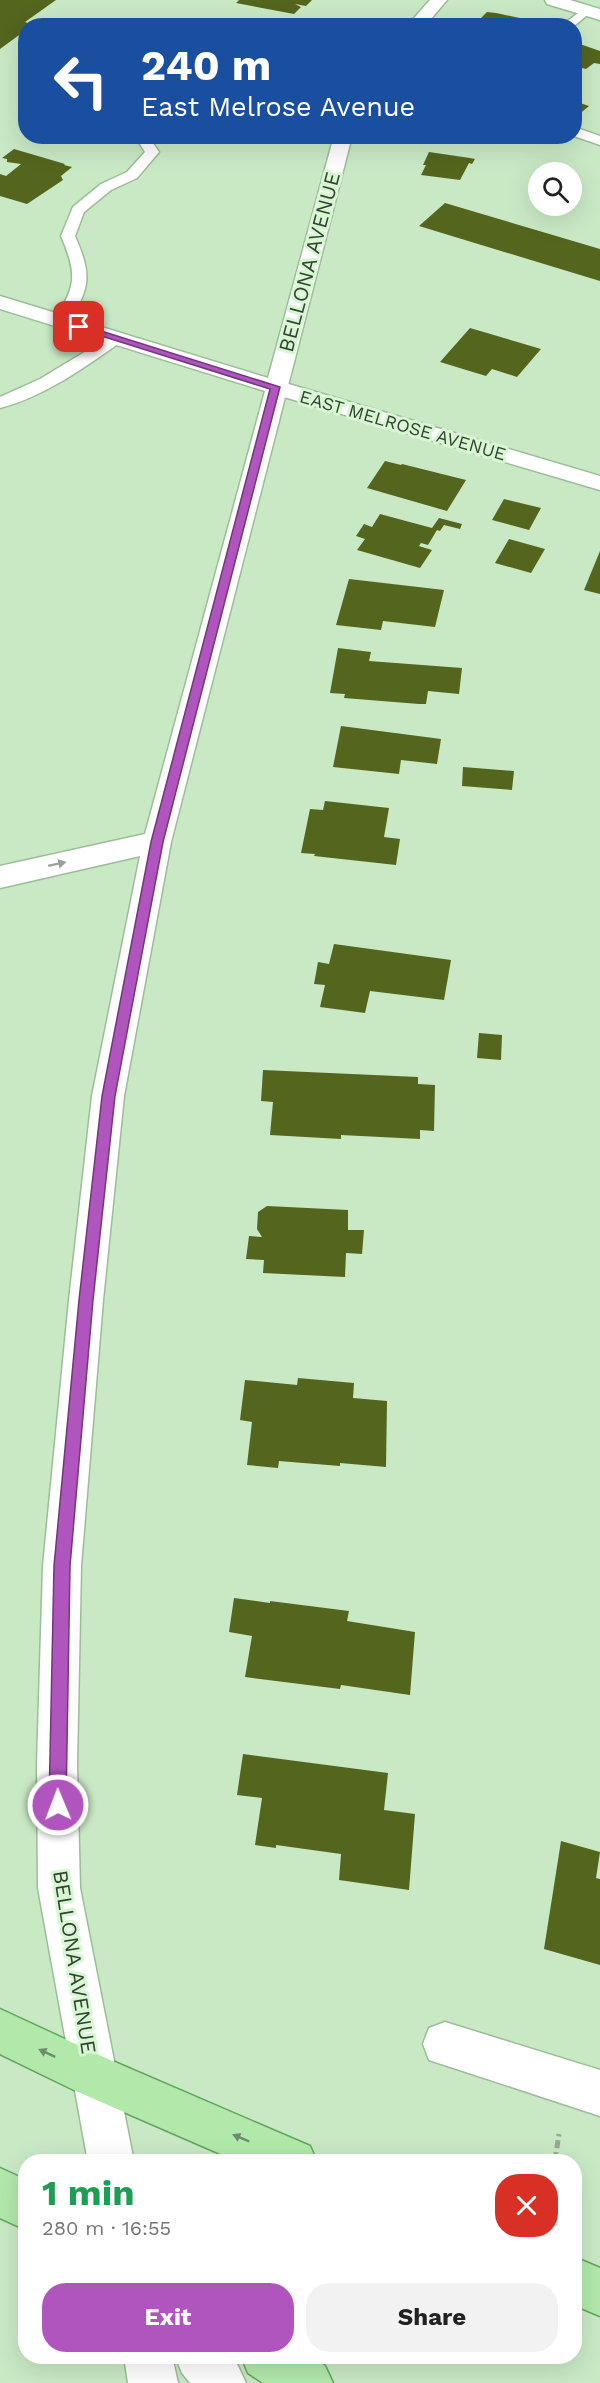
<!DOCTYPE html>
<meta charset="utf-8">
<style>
body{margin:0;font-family:"Work Sans",sans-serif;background:#f2f2f2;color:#222;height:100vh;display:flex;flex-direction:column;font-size:22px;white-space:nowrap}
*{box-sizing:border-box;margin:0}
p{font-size:20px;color:#767676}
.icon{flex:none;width:33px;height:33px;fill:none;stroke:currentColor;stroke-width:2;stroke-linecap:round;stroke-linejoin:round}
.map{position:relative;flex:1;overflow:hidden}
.sheet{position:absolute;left:18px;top:2154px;width:564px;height:210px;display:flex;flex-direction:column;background:#fff;border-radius:24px;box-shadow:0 6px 24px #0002}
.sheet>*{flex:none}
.banner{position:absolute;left:18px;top:18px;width:564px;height:126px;border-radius:24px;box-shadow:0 6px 24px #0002;background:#1a4fa0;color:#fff;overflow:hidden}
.buttons{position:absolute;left:528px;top:162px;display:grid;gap:12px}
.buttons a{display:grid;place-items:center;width:54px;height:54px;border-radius:50%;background:#fff;box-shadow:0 6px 24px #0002;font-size:30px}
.pin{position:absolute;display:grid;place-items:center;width:51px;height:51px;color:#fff;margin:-26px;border-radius:12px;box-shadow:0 3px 9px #0006}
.me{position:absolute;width:66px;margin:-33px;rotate:359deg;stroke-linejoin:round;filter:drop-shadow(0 0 4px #0008)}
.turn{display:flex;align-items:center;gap:21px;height:126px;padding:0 24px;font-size:27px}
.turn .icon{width:78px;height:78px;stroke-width:2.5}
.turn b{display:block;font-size:42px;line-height:51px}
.round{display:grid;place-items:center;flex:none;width:63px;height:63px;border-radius:24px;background:#f2f2f2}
.summary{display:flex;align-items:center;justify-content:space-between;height:102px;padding:0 24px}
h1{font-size:36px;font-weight:700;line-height:45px;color:#1e9e55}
.cta{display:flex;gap:12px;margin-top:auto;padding:12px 24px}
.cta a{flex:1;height:69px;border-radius:24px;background:#b054be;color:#fff;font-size:24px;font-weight:700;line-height:69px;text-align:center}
.cta a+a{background:#f2f2f2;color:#222}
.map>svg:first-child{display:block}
</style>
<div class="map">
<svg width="600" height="2383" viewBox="0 0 600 2383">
<rect width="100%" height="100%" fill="#c9e9c5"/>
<g fill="#54651e">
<path d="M0,0H56L25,22L35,26H26V30L0,49Z"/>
<path d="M239,0H312L306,6L295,4L301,7L294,14L236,3Z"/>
<path d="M487,12L496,13L539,22L536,26L475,24Z"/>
<path d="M574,42L600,51V64L594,63L586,69L574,66Z"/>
<path d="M574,101L589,106L577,116L574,115Z"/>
<path d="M14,149L65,164L64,165L72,167L61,176L63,180L27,204L0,196V174L6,176L21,164L7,162V159L2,158Z"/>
<path d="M429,152L470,158L475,159L472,164L469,163L460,180L421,175L426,165H423Z"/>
<path d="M445,203L600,249V281L419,226Z"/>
<path d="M470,328L541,349L517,377L492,369L486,376L440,362Z"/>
<path d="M385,461L401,465L402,464L466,480L447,511L367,488Z"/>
<path d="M504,499L541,508L529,530L492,520Z"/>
<path d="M380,514L432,528L439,518L462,524L460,529L444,525L440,531L437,530L428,545L421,543L419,546L432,550L420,568L357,550L365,539L356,536L364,524L372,527Z"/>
<path d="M509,539L545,549L531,573L495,563Z"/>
<path d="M600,551V594L584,590Z"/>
<path d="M349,579L444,590L435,627L383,621L381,630L336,625Z"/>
<path d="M338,648L371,652L369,661L462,668L459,694L428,691L426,704H419L344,698L345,694L330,693Z"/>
<path d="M341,726L441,739L437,764L401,760L399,774L333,767Z"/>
<path d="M463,767L514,771L512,790L462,786Z"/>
<path d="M325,801L389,808L384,837L400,839L396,865L314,856L315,854L301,853L310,809L323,810Z"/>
<path d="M334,944L451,960L444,1000L370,991L365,1013L320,1007L325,985L314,984L318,962L329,964Z"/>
<path d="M479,1033L502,1035L501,1060L477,1058Z"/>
<path d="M263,1070L418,1077V1084L435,1085L434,1131L420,1130V1139L341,1135V1139L270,1135L273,1102L261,1101Z"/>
<path d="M267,1206L348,1210V1230H364L362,1254L346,1253L345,1277L263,1273L264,1260L246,1259L249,1236L262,1237L257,1229L258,1212Z"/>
<path d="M298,1378L354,1383L353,1398L387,1401L386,1467L340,1463V1466L279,1461L278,1468L247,1465L252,1422L240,1420L245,1380L297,1385Z"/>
<path d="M234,1598L270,1603V1601L349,1611L347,1621L415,1632L410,1695L341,1685L340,1689L245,1677L252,1636L229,1632Z"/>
<path d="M243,1754L388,1773L384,1810L415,1814L409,1890L339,1880L341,1854L276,1845V1848L255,1845L262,1798L237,1795Z"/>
<path d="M561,1841L600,1852L596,1878L600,1879V1965L544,1949Z"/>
</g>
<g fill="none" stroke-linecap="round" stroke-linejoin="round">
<g stroke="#9dbc99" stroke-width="3">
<g id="service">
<path d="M586,7L592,11L574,26H561Z"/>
<path d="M574,127L600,136V145L574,136Z"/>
<path d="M135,136H148L159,152L137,178L111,190L84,212L75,236C92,275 91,289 66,324H56L53,321C77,287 77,273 61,236L73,207L101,184L127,172L145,152Z"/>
<path d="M116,333L122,335L124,338L122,341C85,367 44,397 0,408V397L40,379Z"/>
</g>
</g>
<g stroke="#9dbc99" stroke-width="3">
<g id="minor">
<path d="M275,380L600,476V490L267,392L264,387L267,382Z"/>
<path d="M445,2022L600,2070V2116L429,2060L423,2044L429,2028Z"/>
</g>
</g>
<g stroke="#9dbc99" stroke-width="3">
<g id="tertiary">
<path d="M430,0H447L425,26H407Z"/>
<path d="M545,0H570L600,9V20L547,4Z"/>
<path d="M334,136H352L171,842L124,1096L103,1300L81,1566L77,1764L80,1888L134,2162H88L38,1888L37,1764L43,1566L69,1300L92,1096L140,856L0,888V866L145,834L265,391L0,309V296L268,378Z"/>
<path d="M124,2356H172L178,2383H128Z"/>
<path d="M175,2356H231L238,2366L246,2383H190L182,2373Z"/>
</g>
</g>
<g stroke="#63a55d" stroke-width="3">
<g id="primary">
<path d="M0,2009L110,2060L310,2146L317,2162H239L78,2092L0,2054Z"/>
<path d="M0,2168L26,2180V2230L0,2218Z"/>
<path d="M574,2257L600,2268V2316L574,2305Z"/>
<path d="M241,2356H311L325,2366L333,2383H263L248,2373Z"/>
</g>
</g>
<path stroke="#93ac90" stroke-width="5" stroke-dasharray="8 4" stroke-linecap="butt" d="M555,2160L559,2134"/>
<use href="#service" fill="#fff" fill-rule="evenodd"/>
<use href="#minor" fill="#fff" fill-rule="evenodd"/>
<use href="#tertiary" fill="#fff" fill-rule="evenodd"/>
<use href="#primary" fill="#b1e9ab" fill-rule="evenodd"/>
</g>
<defs><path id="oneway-solid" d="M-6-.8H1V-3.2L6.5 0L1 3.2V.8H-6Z" transform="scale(1.5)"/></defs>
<use fill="#9aa099" href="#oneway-solid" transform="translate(57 864) rotate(-12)"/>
<g fill="#6c8d69">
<use href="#oneway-solid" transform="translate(47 2053) rotate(-155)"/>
<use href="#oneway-solid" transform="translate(241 2138) rotate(-157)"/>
</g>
<path fill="#b054be" stroke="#72377c" stroke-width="1.5" d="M76,325H82L280,387L163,842L115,1096L93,1300L70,1566L66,1805L64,1811L58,1814L52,1811L49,1805L54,1566L79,1300L102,1096L151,842L270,389L76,328Z"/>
<g text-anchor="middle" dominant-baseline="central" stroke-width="6" stroke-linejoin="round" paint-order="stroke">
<g font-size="18" fill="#344133" stroke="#d6f7d2">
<text transform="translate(403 425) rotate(16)">EAST MELROSE AVENUE</text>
</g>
<g font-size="21" fill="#344133" stroke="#d6f7d2">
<text transform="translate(309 262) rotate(-75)">BELLONA AVENUE</text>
<text transform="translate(75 1962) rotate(81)">BELLONA AVENUE</text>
</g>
</g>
</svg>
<div class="buttons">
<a><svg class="icon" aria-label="search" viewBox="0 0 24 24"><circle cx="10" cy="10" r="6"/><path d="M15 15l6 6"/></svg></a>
</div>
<div class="pin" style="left:79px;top:327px;background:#d93025"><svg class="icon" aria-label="arrive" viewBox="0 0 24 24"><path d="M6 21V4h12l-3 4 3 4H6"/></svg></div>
<svg class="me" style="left:58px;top:1805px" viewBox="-20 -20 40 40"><circle r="17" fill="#b054be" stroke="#fff" stroke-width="3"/><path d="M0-11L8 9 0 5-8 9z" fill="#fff"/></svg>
<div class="banner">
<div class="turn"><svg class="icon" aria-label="left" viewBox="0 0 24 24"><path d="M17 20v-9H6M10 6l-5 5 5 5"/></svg><div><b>240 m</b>East Melrose Avenue</div></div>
</div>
<section class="sheet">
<div class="summary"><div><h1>1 min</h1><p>280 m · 16:55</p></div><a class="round" style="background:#d93025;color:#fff"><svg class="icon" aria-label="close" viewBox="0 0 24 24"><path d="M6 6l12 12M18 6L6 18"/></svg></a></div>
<div class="cta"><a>Exit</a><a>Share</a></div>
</section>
</div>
